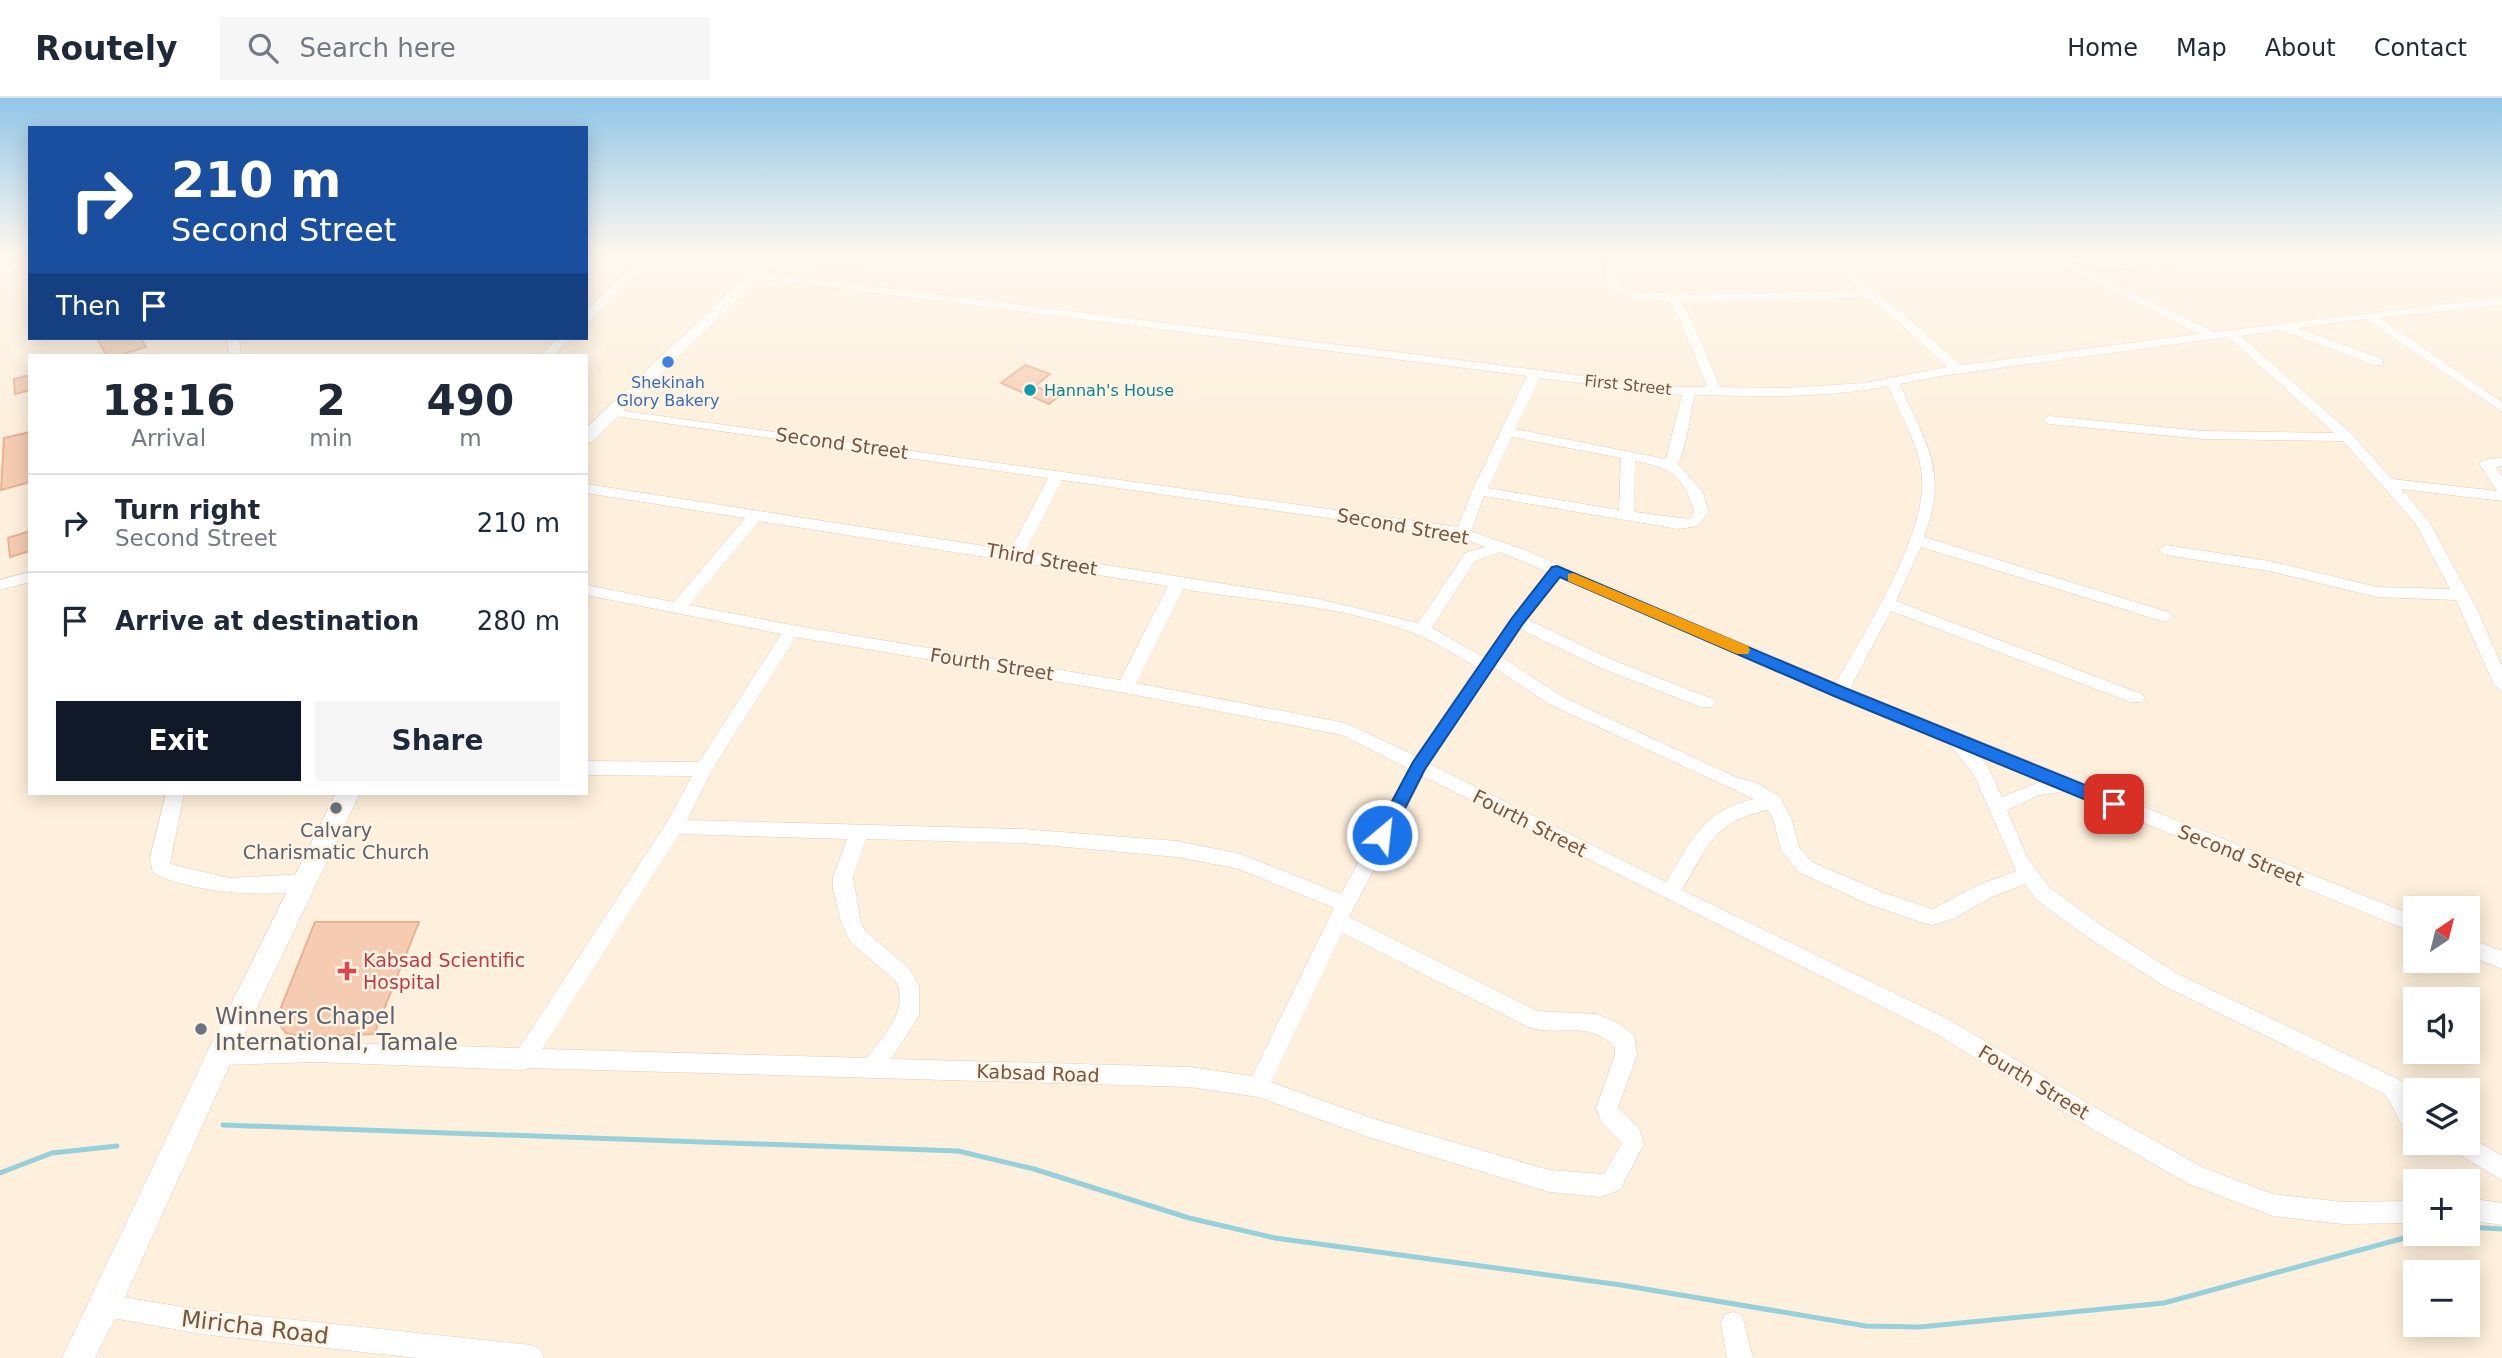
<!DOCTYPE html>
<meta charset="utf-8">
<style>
body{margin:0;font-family:"DejaVu Sans",sans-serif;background:#f6f6f7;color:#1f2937;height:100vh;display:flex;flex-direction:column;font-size:26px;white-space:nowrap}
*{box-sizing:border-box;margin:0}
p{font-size:23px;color:#747a83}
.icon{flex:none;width:38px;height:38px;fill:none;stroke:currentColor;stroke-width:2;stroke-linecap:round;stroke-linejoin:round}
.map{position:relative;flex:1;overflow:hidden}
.panel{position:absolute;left:28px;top:256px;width:560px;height:441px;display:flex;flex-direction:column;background:#fff;border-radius:0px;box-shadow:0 4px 18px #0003}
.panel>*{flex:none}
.hud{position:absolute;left:28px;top:28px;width:560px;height:214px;border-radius:0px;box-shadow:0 4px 18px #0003;background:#1a4fa0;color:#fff;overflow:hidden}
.needle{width:46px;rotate:35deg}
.fabs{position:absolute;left:2403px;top:798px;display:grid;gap:14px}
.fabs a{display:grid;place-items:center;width:77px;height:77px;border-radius:0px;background:#fff;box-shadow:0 4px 18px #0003;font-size:35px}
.pin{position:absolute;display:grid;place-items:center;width:60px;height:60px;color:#fff;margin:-30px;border-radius:14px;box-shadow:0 4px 10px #0006}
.me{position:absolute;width:77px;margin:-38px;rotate:28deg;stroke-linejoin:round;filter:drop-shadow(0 0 5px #0008)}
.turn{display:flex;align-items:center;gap:24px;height:147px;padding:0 28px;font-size:32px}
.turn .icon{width:91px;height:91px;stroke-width:2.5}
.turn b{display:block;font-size:49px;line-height:60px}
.then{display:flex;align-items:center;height:66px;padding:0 28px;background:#0003;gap:14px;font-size:26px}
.eta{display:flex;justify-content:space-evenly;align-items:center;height:119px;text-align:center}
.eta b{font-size:42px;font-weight:800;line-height:49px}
.cta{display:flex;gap:14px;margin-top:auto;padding:14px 28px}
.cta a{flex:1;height:80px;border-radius:0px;background:#111827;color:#fff;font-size:28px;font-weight:800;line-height:80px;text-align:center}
.cta a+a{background:#f6f6f7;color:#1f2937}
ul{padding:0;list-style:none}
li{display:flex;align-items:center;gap:21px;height:98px;padding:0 28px;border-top:2px solid #e0e1e3}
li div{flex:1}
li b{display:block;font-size:26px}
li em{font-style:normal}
header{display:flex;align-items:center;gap:42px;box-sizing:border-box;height:98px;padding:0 35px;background:#fff;border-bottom:2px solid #e0e1e3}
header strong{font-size:33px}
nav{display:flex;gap:38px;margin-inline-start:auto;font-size:24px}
.search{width:490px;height:63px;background:#f6f6f7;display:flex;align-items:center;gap:18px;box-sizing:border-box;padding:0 24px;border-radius:0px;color:#747a83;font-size:26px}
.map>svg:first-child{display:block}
</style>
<header>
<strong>Routely</strong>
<div class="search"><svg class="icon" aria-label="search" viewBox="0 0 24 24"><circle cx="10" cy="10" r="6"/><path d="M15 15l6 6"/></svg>Search here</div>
<nav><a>Home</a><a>Map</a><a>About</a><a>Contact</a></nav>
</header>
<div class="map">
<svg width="2502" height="1260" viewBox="0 0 2502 1260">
<rect width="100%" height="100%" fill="#fef0dc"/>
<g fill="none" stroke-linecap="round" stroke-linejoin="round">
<g stroke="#96d0da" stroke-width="5">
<path d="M223,1027L958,1053L1034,1071L1189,1120L1275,1140L1621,1187L1866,1228L1920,1229L2164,1205L2419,1136"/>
<path d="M0,1075L52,1055L117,1048"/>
<path d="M2468,1129L2502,1131"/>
</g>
</g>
<g fill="#f5ccb2" stroke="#e9b292" stroke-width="2">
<path d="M97,240H141L146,249L120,257H106Z"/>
<path d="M1025,267L1050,276L1035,288L1059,298L1049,306L1001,285Z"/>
<path d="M30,277V292L15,296L14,281Z"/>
<path d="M30,334V384L1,392L4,340Z"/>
<path d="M30,433V453L10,459L8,440Z"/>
<path d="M315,824H419L374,936L301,939L286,935L276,922Z"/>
</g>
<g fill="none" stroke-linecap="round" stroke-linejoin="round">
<g stroke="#e2ccb9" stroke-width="1">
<g id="street">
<path d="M30,158V166L0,179V170Z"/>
<path d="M640,158H652L590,223L586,224V213Z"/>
<path d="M1603,158H1615L1618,182L1623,190L1635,194L1697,197L1858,192L1844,176L1839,158H1851L1856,175L1872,192L1905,217L1961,267L2199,236L2041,158L2061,160V158L2111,164L2180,158H2216L2210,162L2111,172L2066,163L2215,234L2502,199V207L2380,220L2502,304V314L2366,221L2298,230L2383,261V267H2373L2281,232L2241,238L2352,336L2392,381L2497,393L2479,365L2486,361L2502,360V368L2496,369L2502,379V403L2401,391L2429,423L2477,511L2502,568V593L2494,587L2456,502L2377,499L2269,473L2166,457L2158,452L2166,447L2269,463L2377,489L2450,491L2415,425L2343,343L2203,341L2049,326L2042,322L2049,318L2203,333L2334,335L2228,239L1941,278L1900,286C1926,346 1949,373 1924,439L2171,515L2173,519L2165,524L1921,449L1896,503L2142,596L2145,600L2142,604H2130L1891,513L1850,591L2415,818V835L2065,693L2040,697L2007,712L2027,759L2049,789L2101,827L2178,876L2398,981C2416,997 2415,1016 2415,1038C2397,1031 2397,1007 2382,995L2164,888L2087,839L2035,801L2025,786L1992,799L1955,820L1933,827L1923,825L1868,806L1798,774L1781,752L1773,720L1768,712C1714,723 1708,748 1682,792L1950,922L2096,1010L2204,1070L2273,1096L2343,1104L2415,1103V1125L2343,1126L2273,1118L2189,1086L2080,1024L1936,936L1423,678L1349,819L1537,913L1597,916L1620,926L1634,938L1637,957L1618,1010L1639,1030L1644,1046L1620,1092L1600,1099L1549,1094L1371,1040L1258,999L1190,989L528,970L523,972L317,964L220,967L212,964L209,957L212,950L220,947L317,944L519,950L667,724L692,678L586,677V663L699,664L781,536L586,497V487L674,504L745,420L586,395V386L1010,452L1048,380L615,318L608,314L610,311L1458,429L1472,393L1527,278L756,180L752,179V173L1674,289H1707L1680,222L1669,204L1635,201L1615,196L1606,182ZM1865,199L1897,223L1947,269L1864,285L1784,290L1720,289L1692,222L1681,204ZM1540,280L1682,297L1666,361L1515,331ZM1888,288C1900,317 1920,348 1922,379C1926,438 1865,533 1836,585L1522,451L1471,433L1484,398L1678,431L1698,428L1709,414L1703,394L1678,366C1688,344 1689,320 1695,297C1759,298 1825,301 1888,288ZM1512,339L1621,360L1619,412L1488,390ZM1635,363C1670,370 1684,377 1694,414L1689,421L1634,414ZM1062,382L1460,439L1485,449L1465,455L1418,525L1319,501L1025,454ZM759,423L1168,488L1120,582L792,527L689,507ZM1500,454L1548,474L1484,559L1432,530L1475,463ZM1560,480L1950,646L1975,679L2016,773L1978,787L1933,811L1882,794L1812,764L1799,749L1791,719L1780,699L1757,685L1738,680L1561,598L1502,559L1520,531L1603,571L1701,609H1713L1716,605L1713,601L1615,563L1527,521ZM1183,491C1258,504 1339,506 1410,534C1434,543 1455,557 1477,569L1416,658L1346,625L1136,585ZM796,539L1125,595L1342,637L1409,671L1341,796L1241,756L1177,743L1022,731L687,722L711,674ZM1495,570L1549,606L1754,701C1703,712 1691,744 1666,784L1430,666ZM1979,657L2042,683L2002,699L1989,671ZM679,736L847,741L833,779V791L841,824L851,845L895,882C911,911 883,938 867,960L542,951ZM866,741L1022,745L1177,759L1239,771L1334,810L1252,978L1190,969L891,961L919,918V888L909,870L865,833L861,824L853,779ZM1342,835L1528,929C1560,940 1585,920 1615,949V957L1596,1010L1602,1025L1622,1045L1604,1076L1549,1072L1371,1020L1271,984Z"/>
<path d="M227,240H239L241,257H229Z"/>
<path d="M558,240H571L554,257H541Z"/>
<path d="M30,474V484L0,492V482Z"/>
<path d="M166,695H184L170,766L229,780L304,776L311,778L314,784L311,790C274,802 187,794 153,775L150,760Z"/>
<path d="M2468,840L2502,853V871L2468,857Z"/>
<path d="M2468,1038L2502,1058V1082L2452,1052L2449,1045H2468Z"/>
<path d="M2468,1100L2502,1105V1127L2468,1122Z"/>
<path d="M105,1196L201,1212L531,1247L540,1251L544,1260H417L201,1236L96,1217L93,1208L96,1199Z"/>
<path d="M1733,1214L1742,1217L1753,1260H1727L1721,1226L1724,1217Z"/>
</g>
</g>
<g stroke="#e7cdb6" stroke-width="1">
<g id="secondary">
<path d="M766,158H782L592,344L586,345V330Z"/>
<path d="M336,695H360L232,962L116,1219L95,1260H62L210,948Z"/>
</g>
</g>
<use href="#street" fill="#fff" fill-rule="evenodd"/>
<use href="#secondary" fill="#fff" fill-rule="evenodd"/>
</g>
<linearGradient id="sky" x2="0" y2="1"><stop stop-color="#91c6e8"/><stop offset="0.47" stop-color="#fff8ef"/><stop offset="1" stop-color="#fff8ef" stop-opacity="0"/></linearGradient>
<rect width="2502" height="334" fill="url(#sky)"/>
<path fill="#1a73e8" stroke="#114b97" stroke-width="2" d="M1557,468L1845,590L2120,701L2123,706L2120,711H2108L1834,598L1560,479L1522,527L1425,671L1389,742H1376L1374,737L1413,664L1512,520L1552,469Z"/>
<path fill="#f59e0b" d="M1573,475L1748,548L1750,552L1748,556H1737L1568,483V476Z"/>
<circle fill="#3f7fe0" stroke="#fff4e4" stroke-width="2.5" cx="668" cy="264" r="7"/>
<circle fill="#0f9aa8" stroke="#fff4e4" stroke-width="2.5" cx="1030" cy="292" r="7"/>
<g fill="#6b7280" stroke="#fff4e4" stroke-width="2.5">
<circle cx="336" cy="710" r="7"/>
<circle cx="201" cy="931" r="7"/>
</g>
<path fill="#e0444e" stroke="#fff4e4" stroke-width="2.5" d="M343.5 862.5h7v7h7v7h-7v7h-7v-7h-7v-7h7z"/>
<g text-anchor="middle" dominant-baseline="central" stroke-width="5" stroke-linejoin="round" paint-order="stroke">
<g font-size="16" fill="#366cbe" stroke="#fff4e4">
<text x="668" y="284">Shekinah<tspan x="668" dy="18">Glory Bakery</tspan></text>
</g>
<g font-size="16" fill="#745544" stroke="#fff4e4">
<text transform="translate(1628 287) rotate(6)">First Street</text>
</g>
<g font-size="16" fill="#0d838f" stroke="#fff4e4" text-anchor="start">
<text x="1044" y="292">Hannah's House</text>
</g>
<g font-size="19" fill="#745544" stroke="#fff4e4">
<text transform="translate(842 345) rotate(8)">Second Street</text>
<text transform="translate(1403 428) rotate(10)">Second Street</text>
<text transform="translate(1042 461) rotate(10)">Third Street</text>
<text transform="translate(992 566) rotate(9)">Fourth Street</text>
<text transform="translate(1530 725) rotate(27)">Fourth Street</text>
<text transform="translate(2241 757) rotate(22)">Second Street</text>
<text transform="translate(1038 975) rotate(2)">Kabsad Road</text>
<text transform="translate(2034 984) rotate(31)">Fourth Street</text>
</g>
<g font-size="19" fill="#5b616d" stroke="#fff4e4">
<text x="336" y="732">Calvary<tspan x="336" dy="22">Charismatic Church</tspan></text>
</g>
<g font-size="19" fill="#be3a42" stroke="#fff4e4" text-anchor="start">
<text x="363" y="862">Kabsad Scientific<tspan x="363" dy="22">Hospital</tspan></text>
</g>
<g font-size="23" fill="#5b616d" stroke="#fff4e4" text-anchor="start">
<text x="215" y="918">Winners Chapel<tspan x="215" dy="26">International, Tamale</tspan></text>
</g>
<g font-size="23" fill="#745544" stroke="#fff4e4">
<text transform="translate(255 1229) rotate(7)">Miricha Road</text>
</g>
</g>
</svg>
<div class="fabs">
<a><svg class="needle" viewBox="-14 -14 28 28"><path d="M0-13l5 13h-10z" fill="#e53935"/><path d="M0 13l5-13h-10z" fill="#747a83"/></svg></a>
<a><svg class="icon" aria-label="sound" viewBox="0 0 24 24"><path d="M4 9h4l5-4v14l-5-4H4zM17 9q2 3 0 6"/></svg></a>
<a><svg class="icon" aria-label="layers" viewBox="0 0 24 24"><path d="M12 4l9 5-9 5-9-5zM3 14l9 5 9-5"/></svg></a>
<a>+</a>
<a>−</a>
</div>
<div class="pin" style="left:2114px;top:706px;background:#d93025"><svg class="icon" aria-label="arrive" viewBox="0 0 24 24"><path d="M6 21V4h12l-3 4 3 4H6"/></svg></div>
<svg class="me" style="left:1382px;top:737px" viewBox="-20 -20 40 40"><circle r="17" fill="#1a73e8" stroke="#fff" stroke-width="3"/><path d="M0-11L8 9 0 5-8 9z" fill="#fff"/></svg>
<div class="hud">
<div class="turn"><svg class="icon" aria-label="right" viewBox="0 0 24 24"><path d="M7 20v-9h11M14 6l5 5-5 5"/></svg><div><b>210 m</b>Second Street</div></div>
<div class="then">Then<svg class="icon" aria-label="arrive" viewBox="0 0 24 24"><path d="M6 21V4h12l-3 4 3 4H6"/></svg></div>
</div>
<section class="panel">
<div class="eta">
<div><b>18:16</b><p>Arrival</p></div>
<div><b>2</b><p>min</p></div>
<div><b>490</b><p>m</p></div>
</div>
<ul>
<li><svg class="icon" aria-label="right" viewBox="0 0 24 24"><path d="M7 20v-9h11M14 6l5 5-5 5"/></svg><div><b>Turn right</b><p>Second Street</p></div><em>210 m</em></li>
<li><svg class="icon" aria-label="arrive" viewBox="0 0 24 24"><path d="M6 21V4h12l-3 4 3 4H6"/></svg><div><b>Arrive at destination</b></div><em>280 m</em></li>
</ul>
<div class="cta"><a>Exit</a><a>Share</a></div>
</section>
</div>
